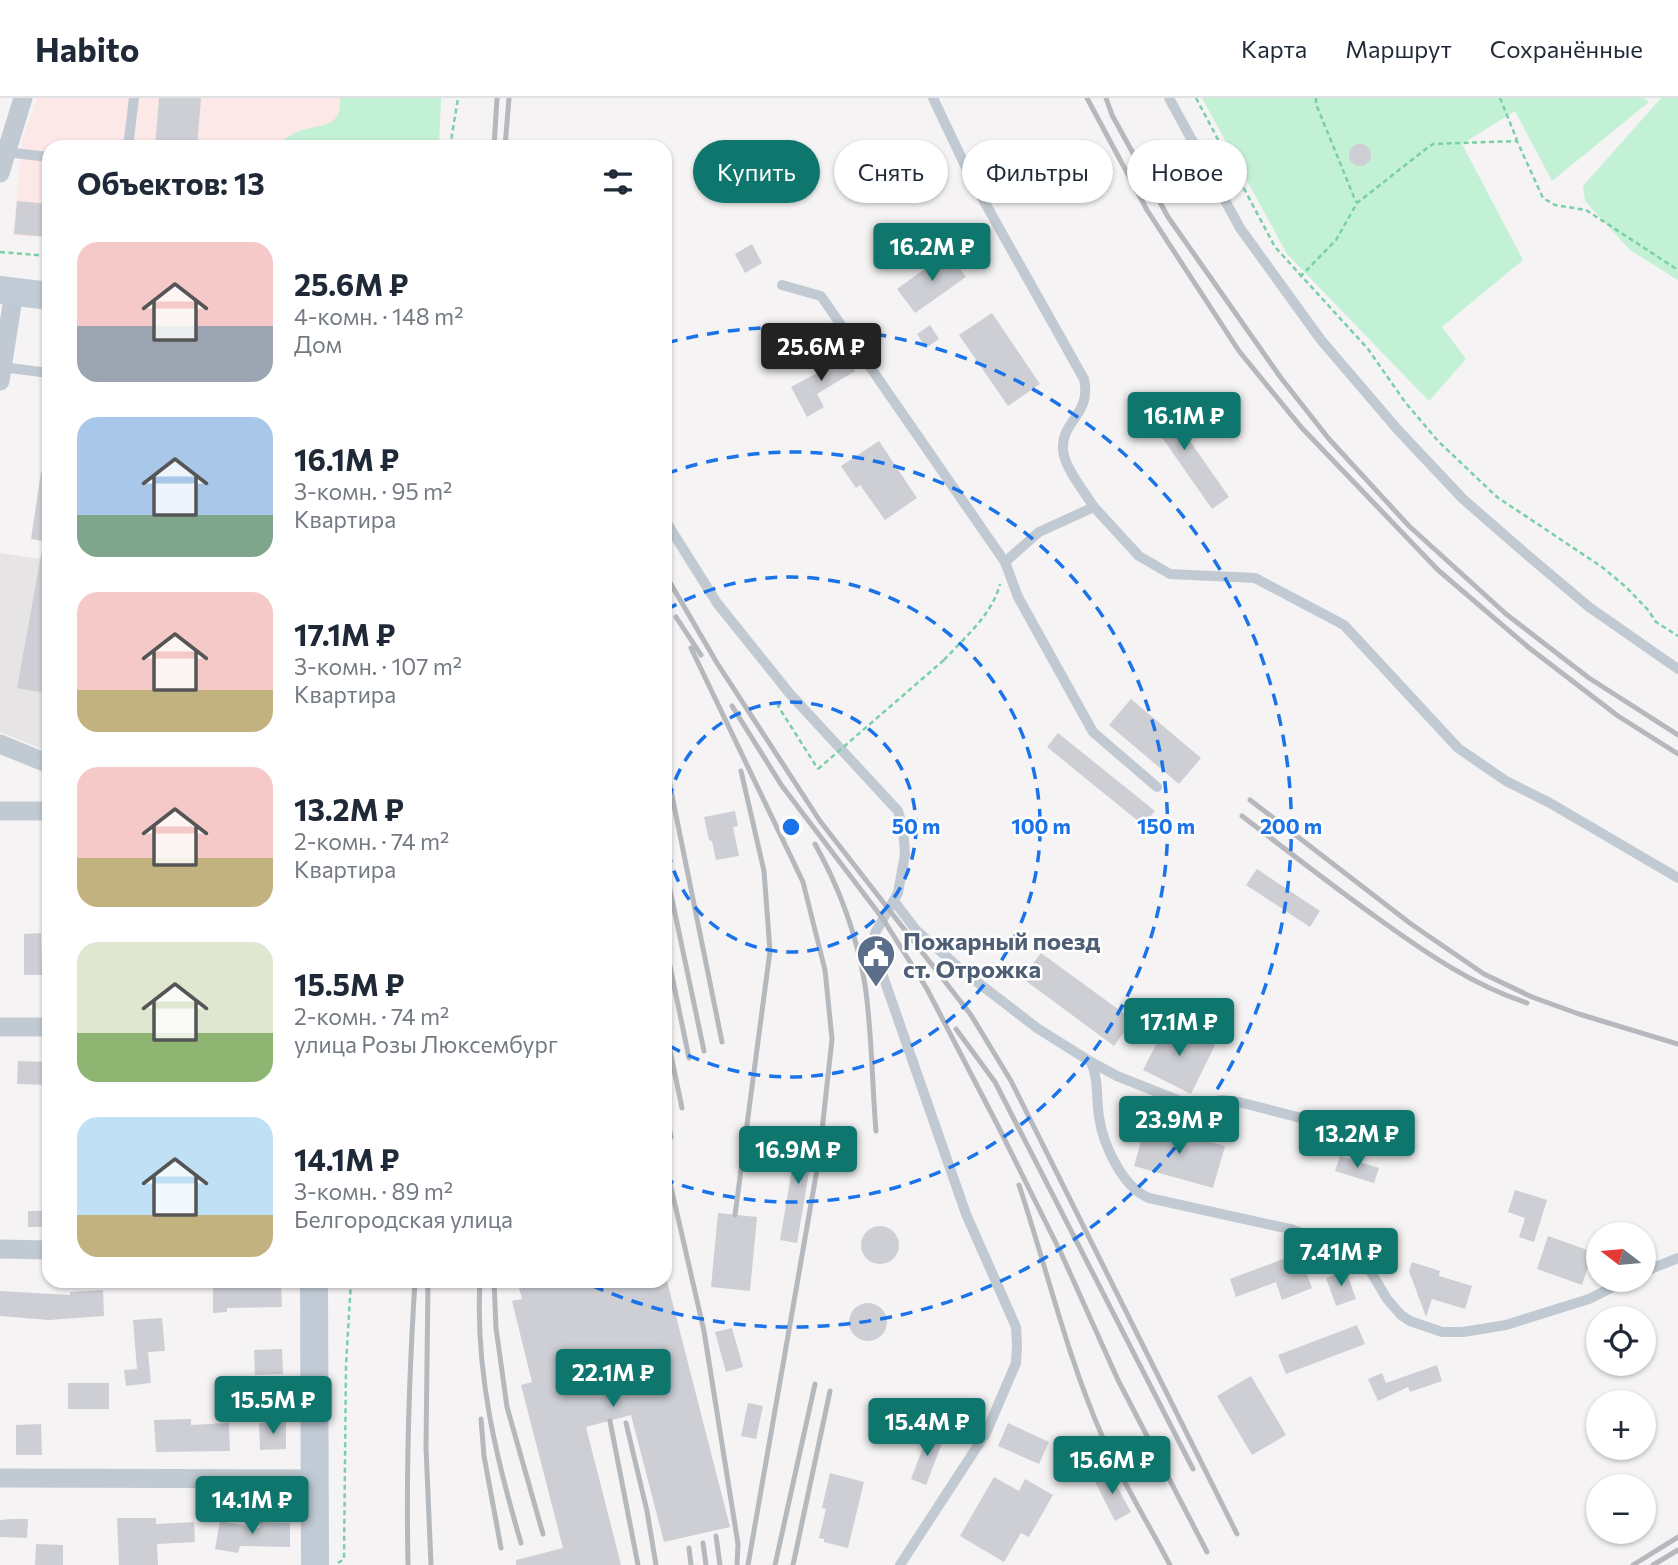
<!DOCTYPE html>
<html lang="ru">
<head>
<meta charset="utf-8">
<style>
	body { margin:0; font-family:Commissioner,sans-serif; background:#f2f2f3; color:#1f2937; height:100vh; display:flex; flex-direction:column; font-size:26px; white-space:nowrap }
	* { box-sizing:border-box; margin:0 }
	p { font-size:23px; color:#747a83 }
	.icon { flex:none; width:38px; height:38px; fill:none; stroke:currentColor; stroke-width:2; stroke-linecap:round; stroke-linejoin:round }
	.map { position:relative; flex:1; overflow:hidden }
	.panel { position:absolute; left:42px; top:42px; width:630px; height:1148px; display:flex; flex-direction:column; background:#fff; border-radius:21px; box-shadow:0 2px 5px #0004 }
	.panel>* { flex:none }
	.guide { position:absolute; left:693px; top:42px; width:665px; height:63px; display:flex; gap:14px }
	.needle { width:46px; rotate:286deg }
	.fabs { position:absolute; left:1586px; top:1124px; display:grid; gap:14px }
	.fabs a { display:grid; place-items:center; width:70px; height:70px; border-radius:50%; background:#fff; box-shadow:0 2px 5px #0004; font-size:35px }
	.price { position:absolute; translate:-50% -60px; padding:0 16px; border-radius:7px; background:#0f766e; color:#fff; font-size:23px; line-height:46px; filter:drop-shadow(0 2px 4px #0008) }
	.price::after { content:''; position:absolute; left:50%; top:42px; width:21px; height:16px; margin-left:-10px; background:inherit; clip-path:polygon(0 0,100% 0,50% 100%) }
	.price.active { background:#222; color:#fff }
	ul { padding:0; list-style:none }
	li { display:flex; align-items:center; gap:21px; height:175px; padding:0 35px }
	li span { display:grid; place-items:center; flex:none; width:196px; height:140px; border-radius:21px; color:#555 }
	li>.icon { margin-inline-start:auto }
	span .icon { width:84px; height:84px; fill:#fffc; stroke-width:1 }
	li b { font-size:30px }
	h2 { display:flex; justify-content:space-between; align-items:center; height:84px; padding:0 35px; font-size:30px }
	.chip { padding:0 24px; border-radius:32px; background:#fff; box-shadow:0 2px 5px #0004; font-size:24px; line-height:63px }
	.chip.active { background:#0f766e; color:#fff }
	header { display:flex; align-items:center; gap:42px; box-sizing:border-box; height:98px; padding:0 35px; background:#fff; border-bottom:2px solid #e0e1e3 }
	header strong { font-size:33px }
	nav { display:flex; gap:38px; margin-inline-start:auto; font-size:24px }
	.map>svg:first-child { display:block }
	.education { fill:#e6e4e5 }
	.medical { fill:#fce8e6 }
	.green { fill:#c3f1d5 }
	.building { fill:#cdcfd5 }
	.lines { fill:none; stroke-linecap:round; stroke-linejoin:round }
	.path { stroke:#7ad0a6; stroke-width:2.5; stroke-dasharray:5 3.5; stroke-linecap:butt }
	.lane { stroke:#c1cad2; stroke-width:10 }
	.street { stroke:#c1cad2; stroke-width:19 }
	.secondary { stroke:#c1cbd6; stroke-width:28 }
	.rail { stroke:#b5b8bd; stroke-width:5 }
	.path-bridge { stroke:#7ad0a6; stroke-width:2.5; stroke-dasharray:5 3.5; stroke-linecap:butt }
	.ring { fill:none; stroke:#1a73e8; stroke-width:3.5; stroke-dasharray:12 9 }
	.labels { text-anchor:middle; dominant-baseline:central; stroke-width:5; stroke-linejoin:round; paint-order:stroke }
	.service-label { font-size:24px; font-weight:bold; fill:#4e5e75; stroke:#fff; text-anchor:start }
	.centre { fill:#1a73e8; stroke:#fff; stroke-width:3.5 }
	.ring-label { font-size:21px; text-anchor:middle; font-weight:bold; fill:#1a73e8; stroke:#fff; stroke-width:5; stroke-linejoin:round; paint-order:stroke }
</style>
</head>
<body>
<header>
<strong>Habito</strong>
<nav><a>Карта</a><a>Маршрут</a><a>Сохранённые</a></nav>
</header>
<div class="map">
<svg width="1678" height="1467" viewBox="0 0 1678 1467">
	<rect width="100%" height="100%" fill="#f5f3f3"/>
	<!-- education -->
	<path class="education" d="M0 455 49 462V654L0 634Z"/>
	<!-- medical -->
	<path class="medical" d="M37 0H383L380 49H49V140L13 137 22 44Z"/>
	<!-- green -->
	<path class="green" d="M340 0H441L439 49H273C281 44 289 37 297 34 318 25 343 32 340 0Z
		M1202 0H1644L1649 4 1552 83 1515 13 1462 46 1523 162 1442 229 1466 261 1429 303 1287 156Z
		M1661 0H1678V182L1630 152 1585 103 1583 88Z"/>
	<!-- building -->
	<path class="building" d="M159 0H201L197 49H155Z
		M1349 57a11 11 0 1 1 22 0a11 11 0 1 1-22 0Z
		M17 103 49 106V139L14 136Z
		M752 146 762 165 745 175 735 156Z
		M948 154 966 179 915 215 897 191Z
		M992 215 1040 286 1008 308 959 237Z
		M930 227 939 241 926 250 917 236Z
		M843 254 855 273 817 296 824 309 807 319 791 289 819 274 817 269Z
		M1157 296 1229 399 1212 411 1140 308Z
		M879 343 917 400 885 422 860 387 856 390 841 368Z
		M41 374H49V444L31 441Z
		M42 452 49 453V596L17 590Z
		M1131 601 1201 660 1179 686 1109 627Z
		M1058 635 1155 713 1143 727 1047 649Z
		M735 713 738 728 733 729 739 758 716 762 712 743 709 742 704 719Z
		M1257 771 1320 813 1310 829 1246 787Z
		M41 835 42 877H24V836Z
		M1041 855 1133 922 1114 948 1022 880Z
		M1168 923 1215 947 1191 996 1143 972Z
		M18 963 49 964V987L17 986Z
		M1146 1026 1225 1048 1213 1090 1134 1068Z
		M799 1030 816 1033 797 1145 780 1142Z
		M1340 1058 1379 1070 1374 1085 1335 1073Z
		M1515 1092 1547 1102 1534 1144 1519 1139 1525 1120 1508 1114Z
		M28 1113H49V1129H28Z
		M718 1115 757 1119 750 1193 711 1189Z
		M861 1147a19 19 0 1 1 38 0a19 19 0 1 1-38 0Z
		M1548 1138 1593 1154 1582 1187 1537 1171Z
		M1299 1155 1312 1190 1282 1202 1276 1184 1236 1199 1230 1181Z
		M1412 1164 1440 1173 1439 1178 1472 1188 1465 1211 1432 1201 1426 1219 1409 1173Z
		M1346 1173 1356 1201 1336 1208 1326 1180Z
		M517 1183H667L730 1429 664 1444 631 1317 586 1329 621 1467H516V1462L563 1450 521 1287 532 1284 512 1203 522 1201Z
		M281 1186 282 1209 227 1210V1214L213 1215V1188Z
		M103 1192 104 1218 49 1222 0 1218V1193L70 1197V1194Z
		M849 1224a19 19 0 1 1 38 0a19 19 0 1 1-38 0Z
		M162 1220 165 1253 148 1254 151 1285 126 1288 124 1272 137 1271 133 1222Z
		M1357 1227 1365 1246 1286 1276 1278 1257Z
		M732 1230 743 1269 726 1274 715 1234Z
		M282 1251 283 1276 255 1277 254 1252Z
		M1437 1267 1442 1283 1410 1294 1408 1289 1378 1303 1368 1281 1382 1275 1386 1285Z
		M1251 1278 1286 1337 1252 1357 1217 1298Z
		M68 1285H109V1311H68Z
		M748 1305 763 1308 756 1341 741 1338Z
		M191 1321V1327L229 1325 230 1353 156 1354 154 1322Z
		M286 1324V1351L260 1352 259 1325Z
		M1008 1325 1049 1344 1039 1366 998 1348Z
		M41 1326 42 1357H16V1327Z
		M929 1334 944 1340 926 1387 911 1381Z
		M1108 1372 1131 1414 1115 1423 1093 1380Z
		M830 1375 864 1384 848 1450 824 1444V1441L819 1440 826 1411 822 1410Z
		M994 1379 1019 1393 1025 1381 1053 1397 1029 1439 1021 1435 1004 1464 960 1438Z
		M117 1420H156V1426L194 1424 195 1444 157 1446 158 1467H119Z
		M11 1421H28L27 1440 0 1439V1422Z
		M220 1423 259 1430 260 1424 290 1425V1449L240 1448 238 1455 215 1451Z
		M36 1446 63 1447V1467H35Z"/>
	<g class="lines">
		<!-- path -->
		<path class="path" d="M1196 0 1275 149 1368 251 1405 304 1438 343 1497 399 1602 469 1626 489 1648 512 1656 524 1678 538
			M1316 0V6L1356 104
			M1500 0 1517 42
			M450 49 458 0
			M0 154 49 158
			M1300 179 1336 142 1357 105 1427 50 1433 46 1517 43 1543 100 1555 107 1586 112 1678 172
			M944 562C965 539 992 517 1000 486
			M780 606 778 608 818 671
			M338 1465 344 1461 346 1267 351 1183"/>
		<!-- lane -->
		<path class="lane" d="M933 0 971 80 1084 281C1092 317 1061 322 1063 352 1064 369 1085 395 1094 409
			M1169 0 1240 130 1321 242 1398 332 1463 401 1525 455 1589 509 1678 571
			M128 49 134 0
			M6 54 49 59
			M782 187 821 198 1005 464
			M2 269 49 275
			M665 422 717 505 790 596 898 713 903 730 905 756 898 795 875 835 876 858 966 1116 1016 1229 1017 1247 1016 1265 986 1335 900 1467
			M1157 689 1093 634 1018 499 1005 464 1039 434 1094 409 1139 458 1170 476 1255 480 1344 527 1458 650 1506 683 1550 705 1678 780
			M894 803 916 832 963 873 1037 930 1091 964 1117 978 1185 1005 1198 1006 1222 1002 1239 1004 1359 1035
			M1091 964C1099 982 1096 1000 1099 1019 1103 1046 1122 1089 1149 1100L1290 1131 1330 1144 1355 1157 1368 1169 1387 1201 1401 1217 1410 1223 1442 1234H1463L1506 1227 1589 1201 1629 1181
			M1643 1174 1678 1160"/>
		<!-- street -->
		<path class="street" d="M0 75 23 0
			M0 283 14 194
			M0 646 49 666
			M0 713H49
			M0 929H49
			M0 1151 49 1152
			M0 1380 314 1381"/>
		<!-- secondary -->
		<path class="secondary" d="M0 192 49 198
			M314 1183 315 1467"/>
		<!-- rail -->
		<path class="rail" d="M1087 0 1147 112 1239 253 1301 329 1438 472 1528 549 1618 618 1678 656
			M1106 0 1112 17 1168 119 1281 280 1329 341 1409 428 1506 516 1589 580 1678 637
			M494 49 497 0
			M505 49 509 0
			M665 476 717 565 820 723 971 917 1011 983 1237 1436
			M676 519 701 557
			M691 550 803 784 825 872 832 941 819 1060 748 1467
			M732 608 782 688 883 821 927 891 998 1028 1061 1155 1118 1282 1207 1454
			M665 663 722 944
			M1250 702 1411 826 1484 876 1532 899 1579 916 1678 946
			M1242 718C1289 754 1335 790 1383 824 1429 857 1473 887 1527 905
			M815 746C839 789 857 838 865 887 872 933 872 986 876 1033
			M665 768 704 953
			M665 844 689 960
			M665 928 682 1010
			M956 931 995 984 1193 1371
			M665 1009 671 1039
			M665 1063 704 1233 738 1446 737 1467
			M1019 1087C1047 1171 1067 1259 1103 1340 1122 1383 1148 1425 1170 1467
			M735 1117 770 853 764 773 741 673
			M428 1183 426 1349 431 1467
			M480 1183C475 1273 496 1360 521 1445
			M494 1183 496 1230 507 1309 543 1436
			M481 1321 484 1358 501 1450
			M610 1323 638 1467
			M626 1325 647 1413 656 1467
			M716 1438 720 1467
			M703 1445 706 1467
			M689 1450 691 1467
			M408 1467C406 1372 409 1278 415 1183
			M775 1467 815 1286
			M793 1467 830 1293
			M1633 1467 1678 1439
			M1653 1467 1678 1452"/>
		<!-- path-bridge -->
		<path class="path-bridge" d="M818 671 944 562"/>
	</g>
	<!-- distance rings -->
	<g class="ring">
		<circle cx="791" cy="729" r="125"/>
		<path d="M666 512A250 250 0 1 1 666 946"/>
		<path d="M666 376A375 375 0 1 1 666 1082"/>
		<path d="M666 245A500 500 0 1 1 584 1184"/>
	</g>
	<!-- icons -->
	<defs>
		<g id="civic-pin" transform="scale(2.0125)"><path d="M0 17L-7.5 6A9.5 9.5 0 1 1 7.5 6Z" fill="#5c6f8a" stroke="#fff"/><path d="M-.6-6.5H3V-4.5H.6V-3L4-1V1h2V6H-6V1h2V-1L-.6-3ZM-1.2 2.5V6h2.4V2.5Z" fill="#fff"/></g>
	</defs>
	<g fill-rule="evenodd">
		<use href="#civic-pin" x="876" y="856"/>
	</g>
	<g class="labels">
		<!-- service labels -->
		<g class="service-label">
			<text x="903" y="842">Пожарный поезд<tspan x="903" dy="28">ст. Отрожка</tspan></text>
		</g>
	</g>
	<circle cx="791" cy="729" r="10" class="centre"/>
	<g class="ring-label">
		<text x="916" y="736">50 m</text>
		<text x="1041" y="736">100 m</text>
		<text x="1166" y="736">150 m</text>
		<text x="1291" y="736">200 m</text>
	</g>
</svg>
<div class="fabs">
<a><svg class="needle" viewBox="-14 -14 28 28"><path d="M0-13l5 13h-10z" fill="#e53935"/><path d="M0 13l5-13h-10z" fill="#747a83"/></svg></a>
<a><svg class="icon" aria-label="locate" viewBox="0 0 24 24"><circle cx="12" cy="12" r="6"/><path d="M12 2v4M12 18v4M2 12h4M18 12h4"/></svg></a>
<a>+</a>
<a>−</a>
</div>
<b class="price" style="left:932px;top:185px">16.2M ₽</b>
<b class="price active" style="left:821px;top:285px">25.6M ₽</b>
<b class="price" style="left:1184px;top:354px">16.1M ₽</b>
<b class="price" style="left:1179px;top:960px">17.1M ₽</b>
<b class="price" style="left:1179px;top:1058px">23.9M ₽</b>
<b class="price" style="left:1357px;top:1072px">13.2M ₽</b>
<b class="price" style="left:798px;top:1088px">16.9M ₽</b>
<b class="price" style="left:1341px;top:1190px">7.41M ₽</b>
<b class="price" style="left:613px;top:1311px">22.1M ₽</b>
<b class="price" style="left:273px;top:1338px">15.5M ₽</b>
<b class="price" style="left:927px;top:1360px">15.4M ₽</b>
<b class="price" style="left:1112px;top:1398px">15.6M ₽</b>
<b class="price" style="left:252px;top:1438px">14.1M ₽</b>
<div class="guide">
<a class="chip active">Купить</a>
<a class="chip">Снять</a>
<a class="chip">Фильтры</a>
<a class="chip">Новое</a>
</div>
<section class="panel">
<h2>Объектов: 13<svg class="icon" aria-label="filters" viewBox="0 0 24 24"><path d="M4 7h16M4 17h16"/><circle cx="9" cy="7" r="2"/><circle cx="15" cy="17" r="2"/></svg></h2>
<ul>
<li><span style="background:linear-gradient(#f6c9c9 60%,#9aa5b1 0)"><svg class="icon" aria-label="home" viewBox="0 0 24 24"><path d="M3 11l9-7 9 7M6 9v11h12V9"/></svg></span><div><b>25.6M ₽</b><p>4-комн. · 148 m²</p><p>Дом</p></div></li>
<li><span style="background:linear-gradient(#a9c7e8 70%,#7fa58c 0)"><svg class="icon" aria-label="home" viewBox="0 0 24 24"><path d="M3 11l9-7 9 7M6 9v11h12V9"/></svg></span><div><b>16.1M ₽</b><p>3-комн. · 95 m²</p><p>Квартира</p></div></li>
<li><span style="background:linear-gradient(#f6c9c9 70%,#c2b280 0)"><svg class="icon" aria-label="home" viewBox="0 0 24 24"><path d="M3 11l9-7 9 7M6 9v11h12V9"/></svg></span><div><b>17.1M ₽</b><p>3-комн. · 107 m²</p><p>Квартира</p></div></li>
<li><span style="background:linear-gradient(#f6c9c9 65%,#c2b280 0)"><svg class="icon" aria-label="home" viewBox="0 0 24 24"><path d="M3 11l9-7 9 7M6 9v11h12V9"/></svg></span><div><b>13.2M ₽</b><p>2-комн. · 74 m²</p><p>Квартира</p></div></li>
<li><span style="background:linear-gradient(#dfe7d0 65%,#8fb573 0)"><svg class="icon" aria-label="home" viewBox="0 0 24 24"><path d="M3 11l9-7 9 7M6 9v11h12V9"/></svg></span><div><b>15.5M ₽</b><p>2-комн. · 74 m²</p><p>улица Розы Люксембург</p></div></li>
<li><span style="background:linear-gradient(#bfe0f5 70%,#c2b280 0)"><svg class="icon" aria-label="home" viewBox="0 0 24 24"><path d="M3 11l9-7 9 7M6 9v11h12V9"/></svg></span><div><b>14.1M ₽</b><p>3-комн. · 89 m²</p><p>Белгородская улица</p></div></li>
</ul>
</section>
</div>
</body>
</html>
